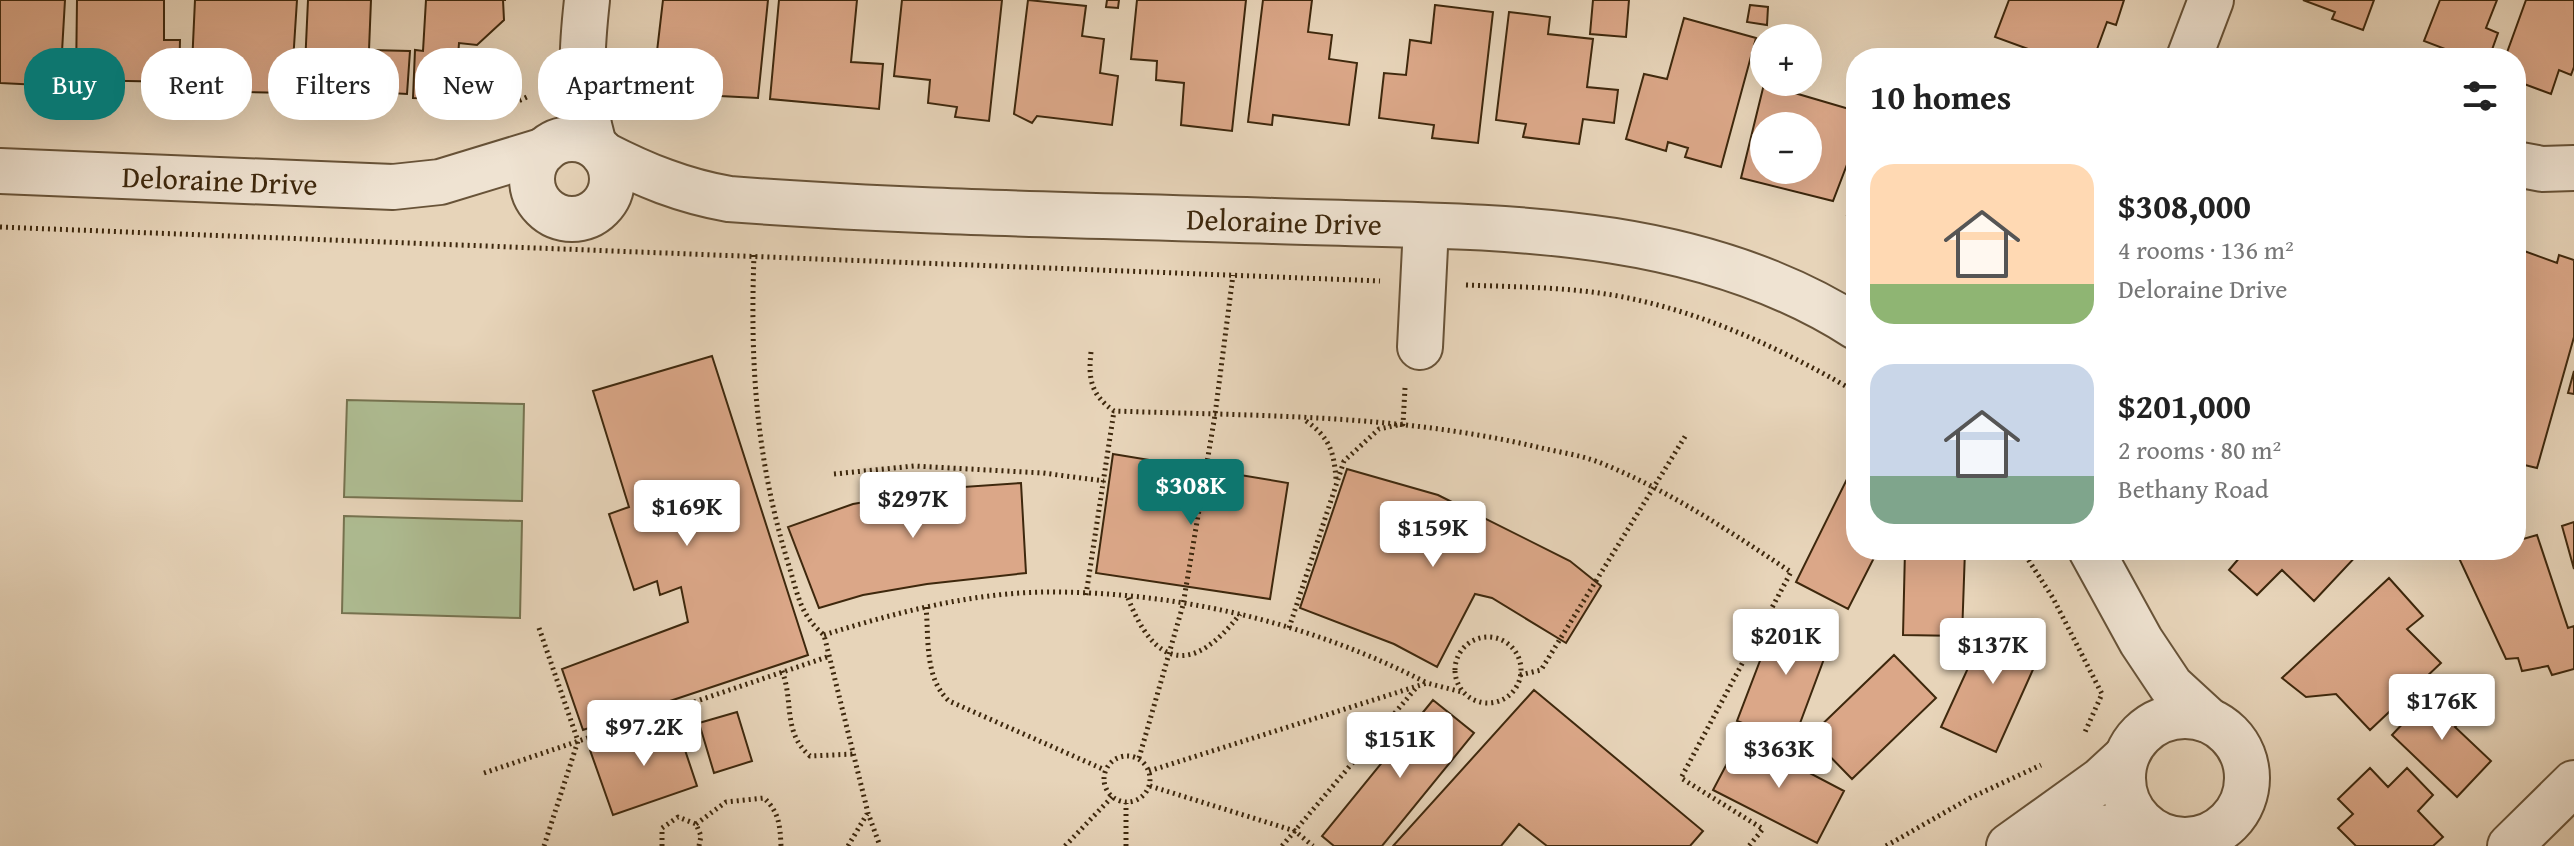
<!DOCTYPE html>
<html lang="en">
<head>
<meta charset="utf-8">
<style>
	body { margin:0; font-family:"Gentium Book Plus",serif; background:#f2f2f2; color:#222; height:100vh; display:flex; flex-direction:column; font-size:30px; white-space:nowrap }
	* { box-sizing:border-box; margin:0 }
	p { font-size:26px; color:#767676 }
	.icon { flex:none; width:44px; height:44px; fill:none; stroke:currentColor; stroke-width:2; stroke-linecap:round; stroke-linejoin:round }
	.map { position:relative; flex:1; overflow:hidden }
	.drawer { position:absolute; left:1846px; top:48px; width:680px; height:512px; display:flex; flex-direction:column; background:#fff; border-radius:32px; box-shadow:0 8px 32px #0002 }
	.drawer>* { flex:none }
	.banner { position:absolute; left:24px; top:48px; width:760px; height:72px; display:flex; gap:16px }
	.buttons { position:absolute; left:1750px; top:24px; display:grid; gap:16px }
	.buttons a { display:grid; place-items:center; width:72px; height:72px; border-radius:50%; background:#fff; box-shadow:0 8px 32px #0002; font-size:40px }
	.price { position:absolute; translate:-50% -68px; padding:0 18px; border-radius:8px; background:#fff; color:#222; font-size:26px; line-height:52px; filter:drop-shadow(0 2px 4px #0008) }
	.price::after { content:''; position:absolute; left:50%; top:48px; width:24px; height:18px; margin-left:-12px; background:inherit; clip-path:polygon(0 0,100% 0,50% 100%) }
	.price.selected { background:#0f766e; color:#fff }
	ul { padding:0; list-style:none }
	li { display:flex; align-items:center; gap:24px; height:200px; padding:0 24px }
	li span { display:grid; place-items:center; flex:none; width:224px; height:160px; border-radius:24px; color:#555 }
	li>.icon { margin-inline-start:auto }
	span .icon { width:96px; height:96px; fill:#fffc; stroke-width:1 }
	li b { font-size:34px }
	h2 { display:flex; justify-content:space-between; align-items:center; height:96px; padding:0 24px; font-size:34px }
	.chip { padding:0 28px; border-radius:32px; background:#fff; box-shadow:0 8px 32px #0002; font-size:28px; line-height:72px }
	.chip.selected { background:#0f766e; color:#fff }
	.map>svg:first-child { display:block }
	.green { fill:#afbe94; stroke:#767350; stroke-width:2 }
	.building { fill:#dba788; stroke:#3e280d; stroke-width:2; fill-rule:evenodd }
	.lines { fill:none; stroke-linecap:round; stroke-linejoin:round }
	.minor-casing { stroke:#685338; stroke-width:48 }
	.path { stroke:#3e280d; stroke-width:5; stroke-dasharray:2 4; stroke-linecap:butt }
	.minor { stroke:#efe3d2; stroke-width:44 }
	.labels { text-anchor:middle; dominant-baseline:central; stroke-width:8; stroke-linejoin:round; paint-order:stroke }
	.street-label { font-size:30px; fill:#3e280d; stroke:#efe3d2 }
</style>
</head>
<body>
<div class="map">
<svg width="2574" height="846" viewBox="0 0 2574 846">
	<rect width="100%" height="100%" fill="#e7d4b9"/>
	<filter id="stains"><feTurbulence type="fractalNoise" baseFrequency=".0025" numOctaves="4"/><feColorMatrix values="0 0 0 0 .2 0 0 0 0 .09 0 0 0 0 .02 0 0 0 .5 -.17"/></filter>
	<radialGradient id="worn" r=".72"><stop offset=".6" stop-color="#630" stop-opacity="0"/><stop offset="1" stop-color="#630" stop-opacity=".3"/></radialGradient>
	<!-- green -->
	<path class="green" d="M347 400 524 404 522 501 344 497Z
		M344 516 522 521 520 618 342 613Z"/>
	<!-- building -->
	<path class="building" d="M0 0H65L60 86 0 83Z
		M77 0H164V40H180L179 82 76 80Z
		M195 0H297L291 93 245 92 247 66 192 65Z
		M308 0H371L369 50 410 51 407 94 304 88Z
		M426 0H506H503L504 20 477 45 459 43 455 99 413 98 415 50 423 51Z
		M663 0H768L758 98 720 96 721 81 710 67 656 60Z
		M779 0H857L851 62 883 64 879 109 770 99Z
		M902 0H1002L989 121 955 117 957 107 928 103 930 80 894 76Z
		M1028 0 1086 6 1082 36 1104 39 1100 73 1118 76 1112 125 1037 116 1032 123 1014 114Z
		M1107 0H1119L1118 8 1106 7Z
		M1137 0H1246L1232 131 1181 125 1184 83 1156 80 1157 61 1131 59Z
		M1263 0H1312L1308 32 1332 35 1329 59 1357 63 1349 125 1273 115 1272 125 1248 122Z
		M1593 0H1629L1626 37 1590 34Z
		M2009 0H2124L2116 25 2107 22 2096 52 2103 54 2102 58H2053L1995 37Z
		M2303 0H2374L2363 30 2332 19 2335 12Z
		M2440 0H2497L2486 28 2498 33 2489 58H2446L2448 50 2424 41Z
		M2526 0H2574V67L2571 75 2559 70 2551 94 2516 81V58H2505Z
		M1435 5 1493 12 1478 143 1432 138 1434 125 1379 118 1384 73 1406 75 1410 40 1431 43Z
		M1750 5 1768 7 1767 25 1747 22Z
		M1509 12 1550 17 1548 34 1593 39 1587 87 1618 90 1614 123 1583 119 1579 144 1523 137 1526 124 1496 120Z
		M1684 18 1756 38 1721 167 1685 157 1688 148 1668 142 1666 151 1626 139 1644 74 1667 79Z
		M1786 29 1795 35 1793 38H1779Z
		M1764 84 1856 111V141L1833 201 1741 178ZM1764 126H1808V170H1764Z
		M1856 192V219L1847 215Z
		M2516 248 2557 263 2559 255 2574 260V337L2537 468 2516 463V407L2521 390 2516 388Z
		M712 356 808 655 583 730 562 669 688 622 681 587 660 595 657 581 634 590 609 514 629 507 593 391Z
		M2574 371V394L2568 393Z
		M1113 454 1288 483 1270 599 1096 573Z
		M1347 469 1438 495 1570 561 1601 586 1566 643 1492 598 1475 594 1437 667 1394 644 1300 608Z
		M944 476 949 488 1021 483 1026 573 927 584 863 595 819 608 788 527 853 504 906 495 904 482Z
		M1848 477 1856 481V550H1878L1848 609 1796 582Z
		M2574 522V569L2562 526Z
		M2537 535 2568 628 2574 626V669L2552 675 2548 666 2522 671 2518 658 2506 659 2458 556 2482 550H2516V541Z
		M1905 550H1965L1962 636 1903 635Z
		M2246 550H2373L2364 559 2358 554 2314 601 2282 570 2257 595 2229 570Z
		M2389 578 2423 616 2407 629 2441 663 2370 730 2336 694 2306 697 2282 678Z
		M1779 611 1834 632 1793 742 1737 721Z
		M1990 620 2044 645 1996 752 1941 727Z
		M1894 655 1936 698 1852 779 1810 736Z
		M2438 686 2468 714 2455 727 2491 761 2457 797 2392 735Z
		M1534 690 1703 831 1690 846H1547L1519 824 1501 846H1393Z
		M1433 700 1474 733 1382 846H1334L1322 836Z
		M737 712 752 761 714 773 699 723Z
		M675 720 697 786 613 815 590 750Z
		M1741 737 1844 791 1817 843 1713 790Z
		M2370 768 2388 787 2407 768 2433 795 2418 811 2443 837 2433 846H2356L2338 828 2353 814 2338 799Z"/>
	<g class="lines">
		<!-- minor casing -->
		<g class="minor-casing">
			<g id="minor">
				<path d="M587 0C581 54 579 92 594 145"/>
				<path d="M2189 58 2211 0"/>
				<circle cx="572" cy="179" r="40"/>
				<path id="s1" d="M603 154C644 175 683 191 729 199 910 213 1092 215 1274 221 1469 228 1685 217 1856 327"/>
				<path d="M2516 164 2542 169 2574 168"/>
				<path id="s2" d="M0 171 393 187 440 182 545 150"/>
				<path d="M1420 347 1426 227"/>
				<path d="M2091 550 2141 641 2171 686 2208 720"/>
				<circle cx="2185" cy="778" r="62"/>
				<path d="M2032 839 2076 828 2145 827"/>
				<path d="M2009 846 2101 780 2126 757"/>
				<path d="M2510 846 2574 783"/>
			</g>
		</g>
		<!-- path -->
		<path class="path" d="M514 103 529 96
			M0 227 1380 281
			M754 255C750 366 756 459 789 566 798 595 800 615 824 635L868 813 880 846
			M1466 285C1517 287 1568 287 1618 296 1704 312 1782 349 1856 392
			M1091 352C1088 379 1091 395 1114 411 1255 416 1399 414 1537 447 1558 452 1581 455 1601 463 1670 491 1729 531 1791 572L1681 778 1763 829 1749 846
			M1306 421C1329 437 1334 451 1336 479
			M834 474 914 466 1043 473 1104 481
			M2022 550 2053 598 2102 694 2085 732
			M1086 595 1114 411
			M1128 598C1155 668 1193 675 1240 614
			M926 607C929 638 924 678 949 701L1105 770
			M539 628 578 741 544 846
			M1289 628 1344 461 1379 429 1403 424 1405 388
			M824 635C894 613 970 593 1045 592 1176 591 1311 623 1427 683
			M1455 670a33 33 0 1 1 66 0a33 33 0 1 1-66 0Z
			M782 671C794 701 782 732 810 756L854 754
			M1520 675 1541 670 1686 435
			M1104 779a23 23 0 1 1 46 0a23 23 0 1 1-46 0Z
			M1139 758 1183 605 1215 415 1233 275
			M1149 771 1427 683 1462 692
			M484 773 830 656
			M1150 786 1295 831 1313 846
			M696 824 726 802 764 798C779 812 780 825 781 846
			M662 846V828L678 817 696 824 701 836 699 846
			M848 846 867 814
			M1065 846 1112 797
			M1126 846V803
			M1282 846 1416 688
			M1886 846 1970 798 2041 765"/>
		<!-- minor -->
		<use href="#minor" class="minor"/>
	</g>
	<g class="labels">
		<!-- street labels -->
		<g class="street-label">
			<text stroke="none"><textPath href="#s2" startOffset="220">Deloraine Drive</textPath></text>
			<text stroke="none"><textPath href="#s1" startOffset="690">Deloraine Drive</textPath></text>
		</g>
	</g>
	<rect width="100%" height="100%" filter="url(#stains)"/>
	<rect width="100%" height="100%" fill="url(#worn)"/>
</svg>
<div class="buttons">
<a>+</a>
<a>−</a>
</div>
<b class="price selected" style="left:1191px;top:527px">$308K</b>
<b class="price" style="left:913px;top:540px">$297K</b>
<b class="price" style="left:687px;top:548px">$169K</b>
<b class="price" style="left:1433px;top:569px">$159K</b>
<b class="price" style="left:1786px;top:677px">$201K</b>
<b class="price" style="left:1993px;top:686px">$137K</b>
<b class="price" style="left:2442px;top:742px">$176K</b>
<b class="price" style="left:644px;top:768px">$97.2K</b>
<b class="price" style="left:1400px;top:780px">$151K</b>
<b class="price" style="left:1779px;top:790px">$363K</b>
<div class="banner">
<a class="chip selected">Buy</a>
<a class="chip">Rent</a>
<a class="chip">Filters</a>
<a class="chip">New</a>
<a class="chip">Apartment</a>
</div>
<section class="drawer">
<h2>10 homes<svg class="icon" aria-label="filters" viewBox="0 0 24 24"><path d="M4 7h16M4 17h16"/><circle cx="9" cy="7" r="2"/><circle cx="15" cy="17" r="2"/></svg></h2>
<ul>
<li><span style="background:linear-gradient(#ffd9b3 75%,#8fb573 0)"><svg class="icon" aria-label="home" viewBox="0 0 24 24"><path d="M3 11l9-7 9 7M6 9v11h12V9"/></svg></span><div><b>$308,000</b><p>4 rooms · 136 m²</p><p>Deloraine Drive</p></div></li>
<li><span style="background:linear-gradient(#c9d6e8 70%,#7fa58c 0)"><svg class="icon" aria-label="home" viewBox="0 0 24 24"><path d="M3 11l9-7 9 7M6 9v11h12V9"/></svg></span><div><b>$201,000</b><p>2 rooms · 80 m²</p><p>Bethany Road</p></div></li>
</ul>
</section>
</div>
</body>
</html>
